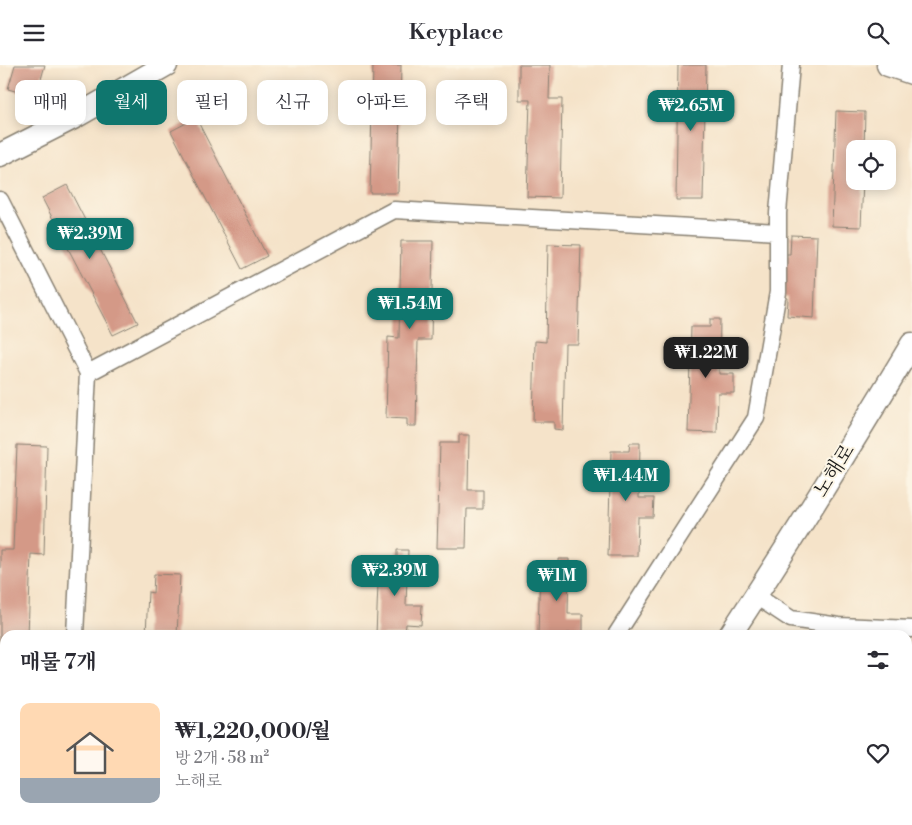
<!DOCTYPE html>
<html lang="ko">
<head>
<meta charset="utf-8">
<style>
	body { margin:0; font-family:"Libre Bodoni","Noto Serif KR",serif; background:#f2f2f3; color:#2b2b33; height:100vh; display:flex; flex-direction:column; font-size:19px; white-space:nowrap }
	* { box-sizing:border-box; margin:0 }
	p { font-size:16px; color:#7c7c81 }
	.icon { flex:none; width:28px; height:28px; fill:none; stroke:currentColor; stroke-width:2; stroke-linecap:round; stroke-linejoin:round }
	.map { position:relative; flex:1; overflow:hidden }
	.details { position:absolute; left:0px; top:565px; width:912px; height:195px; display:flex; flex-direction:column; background:#fff; border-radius:15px 15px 0 0; box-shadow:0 2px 12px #0003 }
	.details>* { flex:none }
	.top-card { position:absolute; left:15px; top:15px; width:500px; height:45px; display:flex; gap:10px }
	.tools { position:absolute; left:846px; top:75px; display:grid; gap:10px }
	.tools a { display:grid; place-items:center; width:50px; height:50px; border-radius:10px; background:#fff; box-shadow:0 2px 12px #0003; font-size:25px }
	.price { position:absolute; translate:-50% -42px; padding:0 11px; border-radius:10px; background:#0f766e; color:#fff; font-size:16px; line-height:32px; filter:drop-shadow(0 1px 2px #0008) }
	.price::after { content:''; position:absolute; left:50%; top:30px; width:15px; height:11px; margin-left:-8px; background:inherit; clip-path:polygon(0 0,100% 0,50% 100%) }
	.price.active { background:#222; color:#fff }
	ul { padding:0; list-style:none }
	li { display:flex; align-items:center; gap:15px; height:125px; padding:0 20px }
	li+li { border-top:1px solid #e1e1e2 }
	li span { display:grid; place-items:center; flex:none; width:140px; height:100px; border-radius:10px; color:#555 }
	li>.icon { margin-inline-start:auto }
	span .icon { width:60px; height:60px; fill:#fffc; stroke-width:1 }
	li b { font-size:21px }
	h2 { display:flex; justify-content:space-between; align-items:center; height:60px; padding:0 20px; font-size:21px }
	.tag { padding:0 18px; border-radius:10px; background:#fff; box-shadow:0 2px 12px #0003; font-size:18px; line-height:45px }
	.tag.active { background:#0f766e; color:#fff }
	header { display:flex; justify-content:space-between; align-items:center; height:65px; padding:0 20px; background:#fff; font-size:22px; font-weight:600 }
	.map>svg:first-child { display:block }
	.industrial { fill:#cfc0ba }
	.building { fill:#d49987 }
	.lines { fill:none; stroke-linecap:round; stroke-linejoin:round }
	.street-casing { stroke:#888072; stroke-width:19 }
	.secondary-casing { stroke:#888072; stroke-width:25 }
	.street { stroke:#fff; stroke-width:16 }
	.secondary { stroke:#fff; stroke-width:22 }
	.labels { text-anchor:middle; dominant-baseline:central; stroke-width:4; stroke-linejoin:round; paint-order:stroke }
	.street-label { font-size:20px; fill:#1c1c1c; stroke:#fcf5e5 }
</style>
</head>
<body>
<header><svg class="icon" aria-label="menu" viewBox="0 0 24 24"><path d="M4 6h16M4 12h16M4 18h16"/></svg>Keyplace<svg class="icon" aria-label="search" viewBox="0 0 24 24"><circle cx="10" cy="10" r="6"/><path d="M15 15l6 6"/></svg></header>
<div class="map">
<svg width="912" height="760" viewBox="0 0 912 760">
	<rect width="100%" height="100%" fill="#fcf5e5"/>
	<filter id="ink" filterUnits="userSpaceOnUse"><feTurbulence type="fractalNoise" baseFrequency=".02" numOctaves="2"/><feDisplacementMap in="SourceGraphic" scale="10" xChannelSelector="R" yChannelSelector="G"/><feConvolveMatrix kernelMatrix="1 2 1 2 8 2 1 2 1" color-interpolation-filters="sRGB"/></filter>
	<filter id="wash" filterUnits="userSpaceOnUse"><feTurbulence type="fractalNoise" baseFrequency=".0096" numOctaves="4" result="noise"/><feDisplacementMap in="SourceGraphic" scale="20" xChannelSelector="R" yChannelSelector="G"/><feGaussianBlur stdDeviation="1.12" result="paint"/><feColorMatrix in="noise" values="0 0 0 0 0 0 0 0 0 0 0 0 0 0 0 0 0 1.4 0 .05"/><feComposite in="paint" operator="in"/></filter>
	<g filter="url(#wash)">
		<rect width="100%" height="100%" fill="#f5e3c9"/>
		<!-- industrial -->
		<path class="industrial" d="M908 577H912V750L908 749Z"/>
		<g id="blocks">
			<!-- building -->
			<path class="building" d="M15 0H45L36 32 8 24Z
				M373 0H401L398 128H370Z
				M519 0H550L549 34H562L560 133 527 132 530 35H519Z
				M678 0H706L703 135H676Z
				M836 46 865 47 864 84H855V116H863L861 162 832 161Z
				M196 53 267 191 242 204 171 66Z
				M67 120 138 258 113 270 42 133Z
				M791 170 817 171 814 253 787 251 788 233 784 232 785 189H790Z
				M401 176H433L431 275H418L416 361H407V354L386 353 388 272 399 273Z
				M548 179 581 180 578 279H565L563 365 554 364V357H533L535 276 546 277Z
				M710 254H720L719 309H734V328H718L717 368 688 367 691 262H710Z
				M459 370H469L468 425H483V444H467L466 483H437L440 378H459Z
				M630 378H640L639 433H654L653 452H638L637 491H608L611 386H629Z
				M17 380 47 381 44 490 31 489 28 570H5V577H0V485H13Z
				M397 485H408L406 540H422L421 560 406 559 405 570H376L379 493 397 494Z
				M559 494H569L568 549H583V568H567V570H538L540 501 559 502Z
				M154 509 180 510 177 570H146L148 527 153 528Z
				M0 605H5V696H0Z
				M3 716H5V755H34L33 760H1Z
				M151 755H184L183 760H151Z
				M301 755H333V760H300Z
				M675 755H739L736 760H672Z"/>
		</g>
	</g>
	<g filter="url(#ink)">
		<use href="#blocks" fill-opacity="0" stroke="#888072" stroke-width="1"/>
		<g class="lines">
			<!-- street casing -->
			<g class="street-casing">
				<path id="street" d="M0 135 88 308 75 570
					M88 308 394 145 778 167
					M756 531 791 554 839 561 912 564
					M616 570 756 353 778 227V148L791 0
					M794 755 827 757
					M66 760V755
					M492 760 496 755
					M766 760 769 755"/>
			</g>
			<!-- secondary casing -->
			<g class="secondary-casing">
				<path id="secondary" d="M888 0 912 8
					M0 90 75 52 166 0
					M730 570C793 474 853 377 912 279
					M608 760 612 755"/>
			</g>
			<!-- street -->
			<use href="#street" class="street"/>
			<!-- secondary -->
			<use href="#secondary" class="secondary"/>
		</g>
	</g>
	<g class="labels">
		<!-- street labels -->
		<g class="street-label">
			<text transform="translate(835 406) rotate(-58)">노해로</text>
		</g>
	</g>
</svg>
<div class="tools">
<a><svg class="icon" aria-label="locate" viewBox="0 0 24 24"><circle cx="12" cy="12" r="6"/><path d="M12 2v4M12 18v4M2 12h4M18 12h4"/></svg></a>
</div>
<b class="price" style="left:691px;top:67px">₩2.65M</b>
<b class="price" style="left:90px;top:195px">₩2.39M</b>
<b class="price" style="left:410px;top:265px">₩1.54M</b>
<b class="price active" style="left:706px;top:314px">₩1.22M</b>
<b class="price" style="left:626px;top:437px">₩1.44M</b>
<b class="price" style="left:395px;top:532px">₩2.39M</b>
<b class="price" style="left:557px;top:537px">₩1M</b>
<div class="top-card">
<a class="tag">매매</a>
<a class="tag active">월세</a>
<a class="tag">필터</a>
<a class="tag">신규</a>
<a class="tag">아파트</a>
<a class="tag">주택</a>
</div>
<section class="details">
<h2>매물 7개<svg class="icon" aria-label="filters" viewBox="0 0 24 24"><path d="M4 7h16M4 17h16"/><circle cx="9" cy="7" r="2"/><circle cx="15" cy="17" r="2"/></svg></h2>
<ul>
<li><span style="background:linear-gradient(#ffd9b3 75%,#9aa5b1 0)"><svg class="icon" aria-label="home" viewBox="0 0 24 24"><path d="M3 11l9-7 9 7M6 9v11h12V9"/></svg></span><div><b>₩1,220,000/월</b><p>방 2개 · 58 m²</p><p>노해로</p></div><svg class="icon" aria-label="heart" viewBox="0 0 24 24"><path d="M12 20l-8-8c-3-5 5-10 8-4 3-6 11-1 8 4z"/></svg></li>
</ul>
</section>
</div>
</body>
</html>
